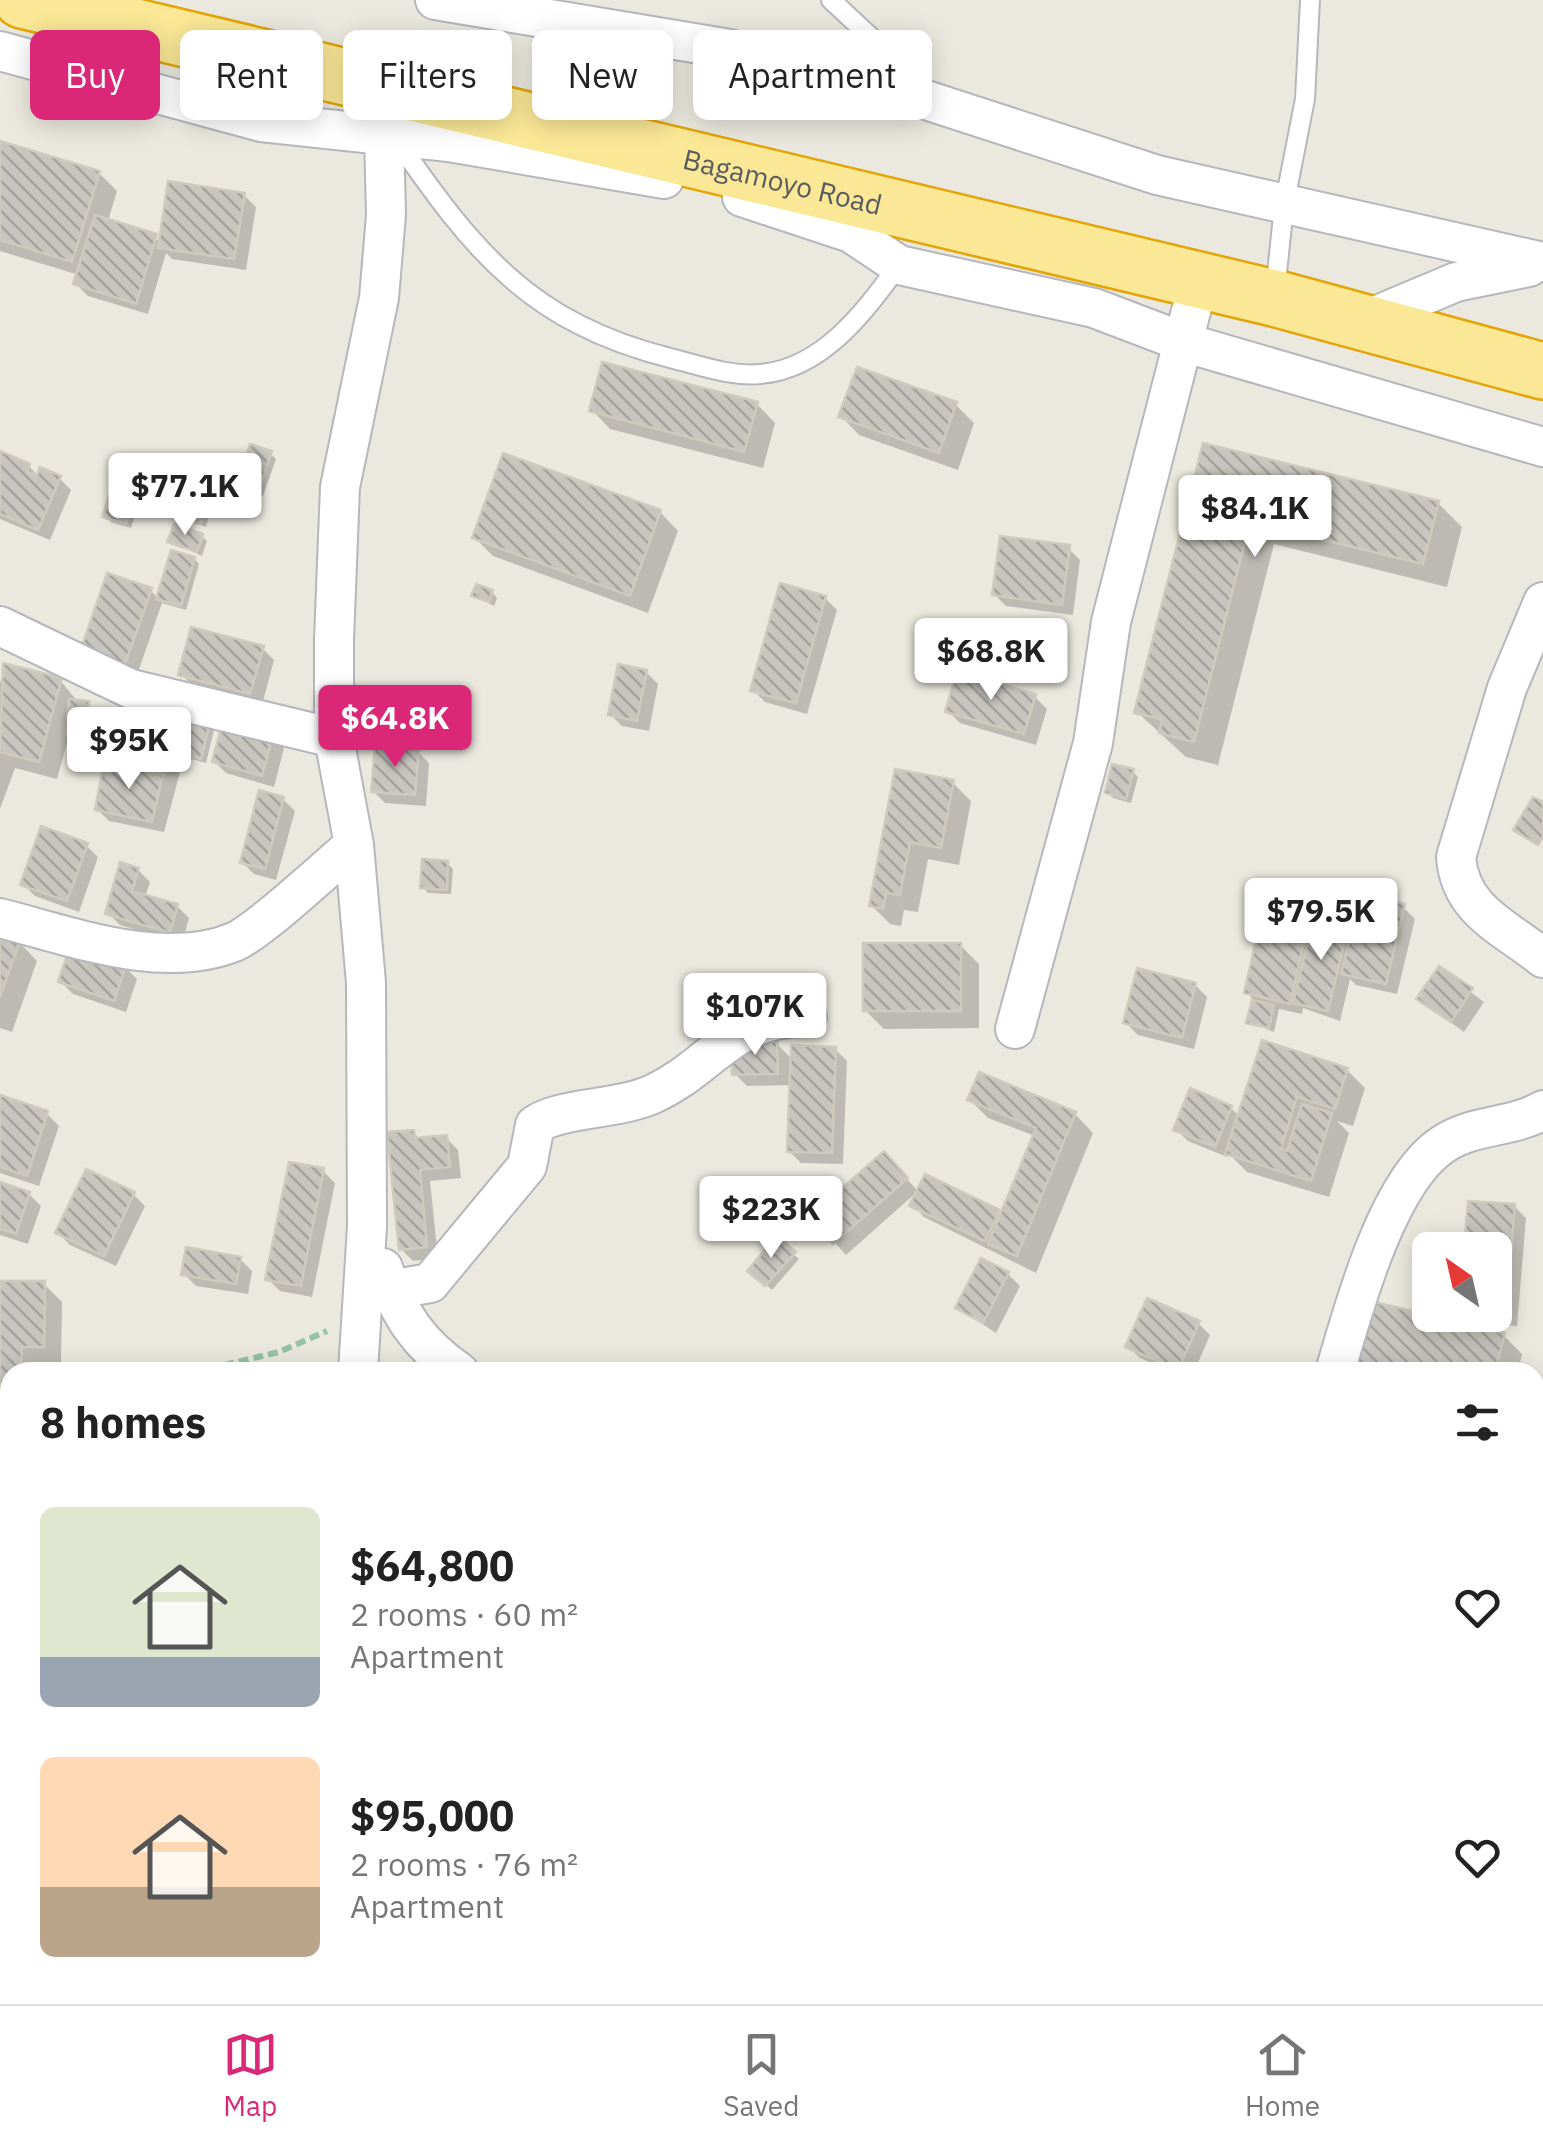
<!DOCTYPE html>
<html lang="en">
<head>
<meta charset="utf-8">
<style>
	body { margin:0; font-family:"IBM Plex Sans",sans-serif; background:#f6f6f6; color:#222; height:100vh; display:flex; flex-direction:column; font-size:38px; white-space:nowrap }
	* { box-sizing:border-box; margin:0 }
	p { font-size:32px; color:#767676 }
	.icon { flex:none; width:55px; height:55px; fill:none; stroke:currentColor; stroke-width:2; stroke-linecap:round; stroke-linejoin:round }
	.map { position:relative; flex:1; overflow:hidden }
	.sheet { position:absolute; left:0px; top:1362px; width:1545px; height:642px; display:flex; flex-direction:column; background:#fff; border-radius:30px 30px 0 0; box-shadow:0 5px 25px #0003 }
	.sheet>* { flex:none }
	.top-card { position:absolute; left:30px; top:30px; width:1000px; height:90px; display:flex; gap:20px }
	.needle { width:65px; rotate:326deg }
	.tools { position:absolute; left:1412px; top:1232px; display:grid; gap:20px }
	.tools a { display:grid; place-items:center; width:100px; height:100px; border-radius:15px; background:#fff; box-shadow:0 5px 25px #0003; font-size:50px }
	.price { position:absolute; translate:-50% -85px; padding:0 22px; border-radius:10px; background:#fff; color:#222; font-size:32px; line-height:65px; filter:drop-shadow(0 2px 5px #0008) }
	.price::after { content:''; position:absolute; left:50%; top:60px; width:30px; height:22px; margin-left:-15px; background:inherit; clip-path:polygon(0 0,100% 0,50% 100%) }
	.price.active { background:#db2777; color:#fff }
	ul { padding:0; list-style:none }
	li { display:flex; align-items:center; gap:30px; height:250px; padding:0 40px }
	li span { display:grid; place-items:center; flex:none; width:280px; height:200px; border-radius:15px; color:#555 }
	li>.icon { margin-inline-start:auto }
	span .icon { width:120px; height:120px; fill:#fffc; stroke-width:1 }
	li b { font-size:42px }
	h2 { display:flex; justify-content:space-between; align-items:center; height:120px; padding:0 40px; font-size:42px }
	.chip { padding:0 35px; border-radius:15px; background:#fff; box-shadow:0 5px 25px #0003; font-size:35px; line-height:90px }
	.chip.active { background:#db2777; color:#fff }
	.tab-bar { display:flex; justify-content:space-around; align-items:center; height:140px; border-top:2px solid #e0e0e0; background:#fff; font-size:28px; color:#767676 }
	.tab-bar a { display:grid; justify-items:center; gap:5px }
	.tab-bar .active { color:#db2777 }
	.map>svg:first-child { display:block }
	.shadow { fill:#0003 }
	.building { fill:url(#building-back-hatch); stroke:#cfcabe; stroke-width:2.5 }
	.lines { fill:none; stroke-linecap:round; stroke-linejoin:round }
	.service-casing { stroke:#b5b7bc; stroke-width:22 }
	.minor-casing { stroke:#b5b7bc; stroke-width:42 }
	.trunk-casing { stroke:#e3a507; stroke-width:60 }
	.path { stroke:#95c3a4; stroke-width:6; stroke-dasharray:10 5; stroke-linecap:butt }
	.service { stroke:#fff; stroke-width:18 }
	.minor { stroke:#fff; stroke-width:38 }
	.trunk { stroke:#fae896; stroke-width:55 }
	.labels { text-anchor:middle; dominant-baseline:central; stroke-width:8; stroke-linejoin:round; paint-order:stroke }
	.street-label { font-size:28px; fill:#585b60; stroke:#fff }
</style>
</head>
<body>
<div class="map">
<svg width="1543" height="2004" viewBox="0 0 1543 2004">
	<defs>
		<pattern id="building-back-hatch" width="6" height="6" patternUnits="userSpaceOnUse" patternTransform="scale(2.5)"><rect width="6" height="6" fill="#c8c5bf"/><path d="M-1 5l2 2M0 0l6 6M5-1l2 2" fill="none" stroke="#a5a39f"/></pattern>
	</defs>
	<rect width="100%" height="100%" fill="#ebe9df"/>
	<!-- shadow -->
	<path class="shadow" d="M0 143 99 173 117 191 108 221 161 241 244 195 256 207 246 270 172 259 166 253 148 314 88 296 76 284 79 275 0 251Z
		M858 370 956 405 974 423 958 470 859 435 841 416Z
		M757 404 775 423 763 468 610 429 592 410Z
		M1204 446 1438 503 1462 527 1447 587 1274 544 1218 765 1186 757 1137 712Z
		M270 453 276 459 263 496 245 490 239 485Z
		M0 454 29 466 39 477 59 478 71 490 50 540 0 519Z
		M140 476 146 481 131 528 111 522 105 516Z
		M207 499 212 505 206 527 161 512Z
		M660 512 678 531 648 613 493 556 475 538Z
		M202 536 207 541 202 556 170 541Z
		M1068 548 1080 560 1073 615 1006 606 994 594Z
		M194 559 199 564 186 610 162 603 137 675 95 660 150 590 159 599Z
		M492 592 497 598 494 606 474 595Z
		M825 598 837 610 807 714 765 702 753 690Z
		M262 648 274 660 262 705 193 686 181 674Z
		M5 666 60 680 78 702 93 708 90 742 69 736 57 779 15 768 0 809V683Z
		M646 672 658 684 649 731 622 726 610 714Z
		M1035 697 1047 709 1036 745 960 723 948 711Z
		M137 705 214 730 206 763 184 757 164 832 109 821 97 809 120 768Z
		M272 736 284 748 274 787 226 773 214 761Z
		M417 751 429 763 426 806 385 803 373 791Z
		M1132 771 1138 777 1131 803 1113 798 1108 793Z
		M897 772 953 783 971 801 959 865 928 859 918 912 904 910 901 926 890 924 872 906Z
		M283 799 295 811 276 880 254 874 242 862Z
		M86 845 98 857 79 912 35 896 23 884Z
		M447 863 453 869 451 894 428 893 423 887Z
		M138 870 150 882 145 897 177 906 189 918 182 943 120 925 108 913Z
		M1403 907 1415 919 1397 994 1356 985 1350 979 1340 1021 1303 1008 1302 1014 1279 1009 1274 1032 1249 1022 1254 1000 1247 993 1307 926 1313 932 1347 926 1354 932Z
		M0 936 19 942 37 961 12 1032 0 1028Z
		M960 945 979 964V1028L884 1029 865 1010Z
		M125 967 137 979 126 1012 73 994 61 982Z
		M1440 969 1484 1002 1464 1032 1419 999Z
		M1195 985 1207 997 1194 1049 1138 1035 1126 1023Z
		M776 1043 793 1060 835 1049 847 1061 843 1164 801 1163 789 1151 792 1085 747 1086 735 1074Z
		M1347 1070 1365 1088 1353 1126 1337 1121 1349 1133 1329 1197 1247 1172 1229 1154 1227 1157 1188 1141 1176 1129 1231 1108 1240 1117Z
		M0 1098 47 1114 59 1126 39 1186 0 1173Z
		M970 1100 1075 1114 1093 1133 1036 1273 924 1217 913 1205 1002 1215 1035 1136 988 1118Z
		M413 1132 421 1140 446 1138 458 1150 461 1178 430 1181 438 1258 413 1261 401 1249Z
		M895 1166 918 1191 846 1255 812 1218Z
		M323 1171 335 1183 312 1297 280 1291 268 1279Z
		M0 1184 29 1194 41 1206 28 1244 0 1235Z
		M133 1194 145 1206 116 1266 70 1245 58 1233Z
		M1514 1206 1526 1218 1517 1326 1474 1322 1466 1315H1495V1250H1467Z
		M777 1239 799 1259 772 1290 750 1270Z
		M240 1259 252 1271 248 1294 196 1286 184 1274Z
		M1008 1274 1020 1286 996 1333 958 1308Z
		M44 1284 62 1302 61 1365H39V1372H10V1408L0 1398V1320Z
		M1371 1304 1504 1336 1522 1354 1518 1372H1354Z
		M1198 1323 1210 1335 1194 1372H1173L1140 1358 1128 1346Z
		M0 1500H10V1570H0Z
		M1535 1566 1543 1567V1696L1535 1694Z
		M1543 1839V1886L1535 1887V1840Z
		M1535 1963 1543 1964V2004H1482L1477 1999 1478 1995H1535Z
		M535 1995H573L571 2004H534Z"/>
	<!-- building -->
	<path class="building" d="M0 141 100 171 72 262 0 240Z
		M168 181 245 193 234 259 158 248Z
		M95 215 157 234 136 304 73 284Z
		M602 362 758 402 744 452 589 411Z
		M857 367 957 402 939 453 838 417Z
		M1203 443 1439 501 1423 564 1250 522 1194 742 1159 733 1162 719 1134 713Z
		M250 444 272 451 258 492 236 486Z
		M0 451 30 464 27 472 37 475 40 467 61 476 38 530 0 514Z
		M503 453 661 510 630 596 472 538Z
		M119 466 142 474 126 524 102 517Z
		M165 486 208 497 201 524 158 513Z
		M174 524 203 534 197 552 167 542Z
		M1000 536 1070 545 1062 605 992 595Z
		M171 550 195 557 181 606 156 599Z
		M107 573 152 588 125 664 81 649Z
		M780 583 826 596 796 703 750 691Z
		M476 584 493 590 489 602 471 596Z
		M191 627 264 646 250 694 178 675Z
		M3 663 62 678 39 762 0 752Z
		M618 664 647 670 637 721 608 715Z
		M957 672 1036 694 1024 734 945 712Z
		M69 699 89 701 86 738 66 736Z
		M135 702 181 715 164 775 119 763Z
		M188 716 210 722 201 759 178 753Z
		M223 721 273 734 262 776 212 762Z
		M375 745 419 748 415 795 371 792Z
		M104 762 163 774 152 822 95 810Z
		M1112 764 1134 769 1126 799 1105 793Z
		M895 769 954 780 941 848 910 842 900 895 886 893 883 909 869 906Z
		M259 790 284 797 265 869 240 863Z
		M1533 797 1543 802V837L1538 845 1513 830Z
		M41 826 88 843 67 901 20 885Z
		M422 859 448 861 447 890 420 888Z
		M120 862 139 868 132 891 178 904 170 933 105 914Z
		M1361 894 1405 904 1386 984 1341 974Z
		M1262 914 1308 924 1290 1004 1244 993Z
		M1314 916 1349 923 1328 1011 1293 1003Z
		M0 933 20 940 0 997Z
		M863 943H961V1011H863Z
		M70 946 126 965 114 1001 58 982Z
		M1439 966 1473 988 1451 1022 1416 999Z
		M1137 968 1196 983 1182 1038 1123 1023Z
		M1252 1000 1274 1005 1269 1028 1246 1023Z
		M1262 1040 1348 1068 1335 1109 1297 1097 1281 1149 1287 1151 1302 1104 1332 1113 1311 1181 1225 1154Z
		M777 1041 778 1074 732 1075V1042Z
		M791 1045 836 1047 832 1153 787 1152Z
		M979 1072 1076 1112 1017 1256 988 1244 1036 1128 967 1100Z
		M1190 1088 1232 1106 1215 1147 1173 1130Z
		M0 1095 48 1111 27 1176 0 1167Z
		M414 1130 415 1138 447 1135 450 1167 420 1170 427 1247 399 1250 387 1132Z
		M884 1151 908 1178 833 1244 809 1217Z
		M289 1162 324 1168 301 1286 265 1280Z
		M86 1169 135 1192 104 1256 55 1233Z
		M925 1174 1000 1210 985 1241 909 1206Z
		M0 1182 30 1192 16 1234 0 1229Z
		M1468 1201 1515 1204 1506 1315 1495 1314V1250H1464Z
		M777 1235 796 1252 765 1286 747 1271Z
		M186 1247 241 1257 236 1284 181 1275Z
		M981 1258 1009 1272 983 1323 955 1308Z
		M0 1281H45L44 1347H22L21 1372H10V1392L0 1391Z
		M1147 1298 1200 1321 1178 1370 1125 1347Z
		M1370 1301 1505 1333 1495 1372H1352Z
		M0 1497 10 1498V1560L0 1559Z
		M1535 1563 1543 1564V1681L1535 1680Z
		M1543 1836V1874L1535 1875V1837Z
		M1538 1900 1543 1901V1944L1535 1943Z
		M1535 1960 1543 1961V2004L1475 2000V1995H1535Z
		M533 1995H559L558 2004H531Z"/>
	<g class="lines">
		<!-- service casing -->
		<g class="service-casing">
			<path id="service" d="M831 0 874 40 898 90
				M394 136C472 250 530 323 670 358 699 365 730 377 760 374 823 369 865 311 899 265
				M1275 292 1284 206 1305 99 1310 0"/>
		</g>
		<!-- minor casing -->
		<g class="minor-casing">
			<path id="minor" d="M435 0 730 49 926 100 1157 175 1543 262
				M0 51 261 122 449 142 664 179
				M742 197 851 233 899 265 1094 308 1186 343 1543 447
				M1356 324 1456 282 1529 267
				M1543 602 1507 688 1456 857C1460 911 1505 927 1543 958
				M0 626 131 689 334 738
				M0 918C70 936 163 971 234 942 260 931 328 866 354 845
				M1015 1029 1093 743 1111 622 1199 280
				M383 1268C399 1314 418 1344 459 1372
				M390 1290 430 1283 527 1166 535 1125C561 1107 618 1110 653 1094 715 1065 730 1017 807 1017
				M358 1372 367 1226 366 983 354 845 334 738V640L340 487 379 298 386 215 384 135
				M1335 1372C1353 1310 1387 1182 1442 1145 1474 1123 1511 1129 1543 1110
				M0 1420 10 1422
				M1535 1758 1543 1760
				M257 2004 263 1995
				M990 2004 991 1995
				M1417 2004 1420 1995"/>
		</g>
		<!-- trunk casing -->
		<g class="trunk-casing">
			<g id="trunk">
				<path id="s1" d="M22 0 1274 298 1543 371"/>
			</g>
		</g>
		<!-- path -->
		<path class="path" d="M195 1372 279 1352 327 1331
			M377 1995 379 2004"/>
		<!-- service -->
		<use href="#service" class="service"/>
		<!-- minor -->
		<use href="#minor" class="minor"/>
		<!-- trunk -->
		<use href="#trunk" class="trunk"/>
	</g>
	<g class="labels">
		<!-- street labels -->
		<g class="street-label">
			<text stroke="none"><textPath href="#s1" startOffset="782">Bagamoyo Road</textPath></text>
		</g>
	</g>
</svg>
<div class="tools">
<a><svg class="needle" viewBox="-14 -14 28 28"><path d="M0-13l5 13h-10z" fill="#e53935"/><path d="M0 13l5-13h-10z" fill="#767676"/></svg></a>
</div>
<b class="price" style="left:185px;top:538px">$77.1K</b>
<b class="price" style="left:1255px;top:560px">$84.1K</b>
<b class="price" style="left:991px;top:703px">$68.8K</b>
<b class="price active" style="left:395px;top:770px">$64.8K</b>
<b class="price" style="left:129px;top:792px">$95K</b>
<b class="price" style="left:1321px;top:963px">$79.5K</b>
<b class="price" style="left:755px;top:1058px">$107K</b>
<b class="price" style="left:771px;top:1261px">$223K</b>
<div class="top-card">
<a class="chip active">Buy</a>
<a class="chip">Rent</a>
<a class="chip">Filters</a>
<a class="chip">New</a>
<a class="chip">Apartment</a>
</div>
<section class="sheet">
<h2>8 homes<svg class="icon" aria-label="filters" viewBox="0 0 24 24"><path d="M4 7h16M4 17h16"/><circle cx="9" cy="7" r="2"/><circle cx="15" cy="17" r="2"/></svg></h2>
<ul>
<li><span style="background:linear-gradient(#dfe7d0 75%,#9aa5b1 0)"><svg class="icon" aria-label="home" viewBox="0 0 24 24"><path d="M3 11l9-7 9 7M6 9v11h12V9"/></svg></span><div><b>$64,800</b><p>2 rooms · 60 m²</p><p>Apartment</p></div><svg class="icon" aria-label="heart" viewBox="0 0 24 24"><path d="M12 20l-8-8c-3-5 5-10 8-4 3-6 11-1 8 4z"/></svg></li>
<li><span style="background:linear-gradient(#ffd9b3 65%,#b9a48a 0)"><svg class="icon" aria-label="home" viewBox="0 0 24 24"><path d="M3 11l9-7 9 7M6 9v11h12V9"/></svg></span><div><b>$95,000</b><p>2 rooms · 76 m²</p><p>Apartment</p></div><svg class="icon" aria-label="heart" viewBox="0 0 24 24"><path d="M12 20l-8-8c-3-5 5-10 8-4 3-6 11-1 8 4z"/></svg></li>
</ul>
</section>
</div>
<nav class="tab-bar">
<a class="active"><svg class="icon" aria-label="map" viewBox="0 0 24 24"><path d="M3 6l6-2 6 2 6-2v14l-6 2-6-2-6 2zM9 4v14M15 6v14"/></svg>Map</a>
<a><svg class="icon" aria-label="saved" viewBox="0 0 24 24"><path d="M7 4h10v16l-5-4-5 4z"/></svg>Saved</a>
<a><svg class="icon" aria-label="home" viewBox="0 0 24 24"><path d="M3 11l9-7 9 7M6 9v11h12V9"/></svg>Home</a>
</nav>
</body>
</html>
